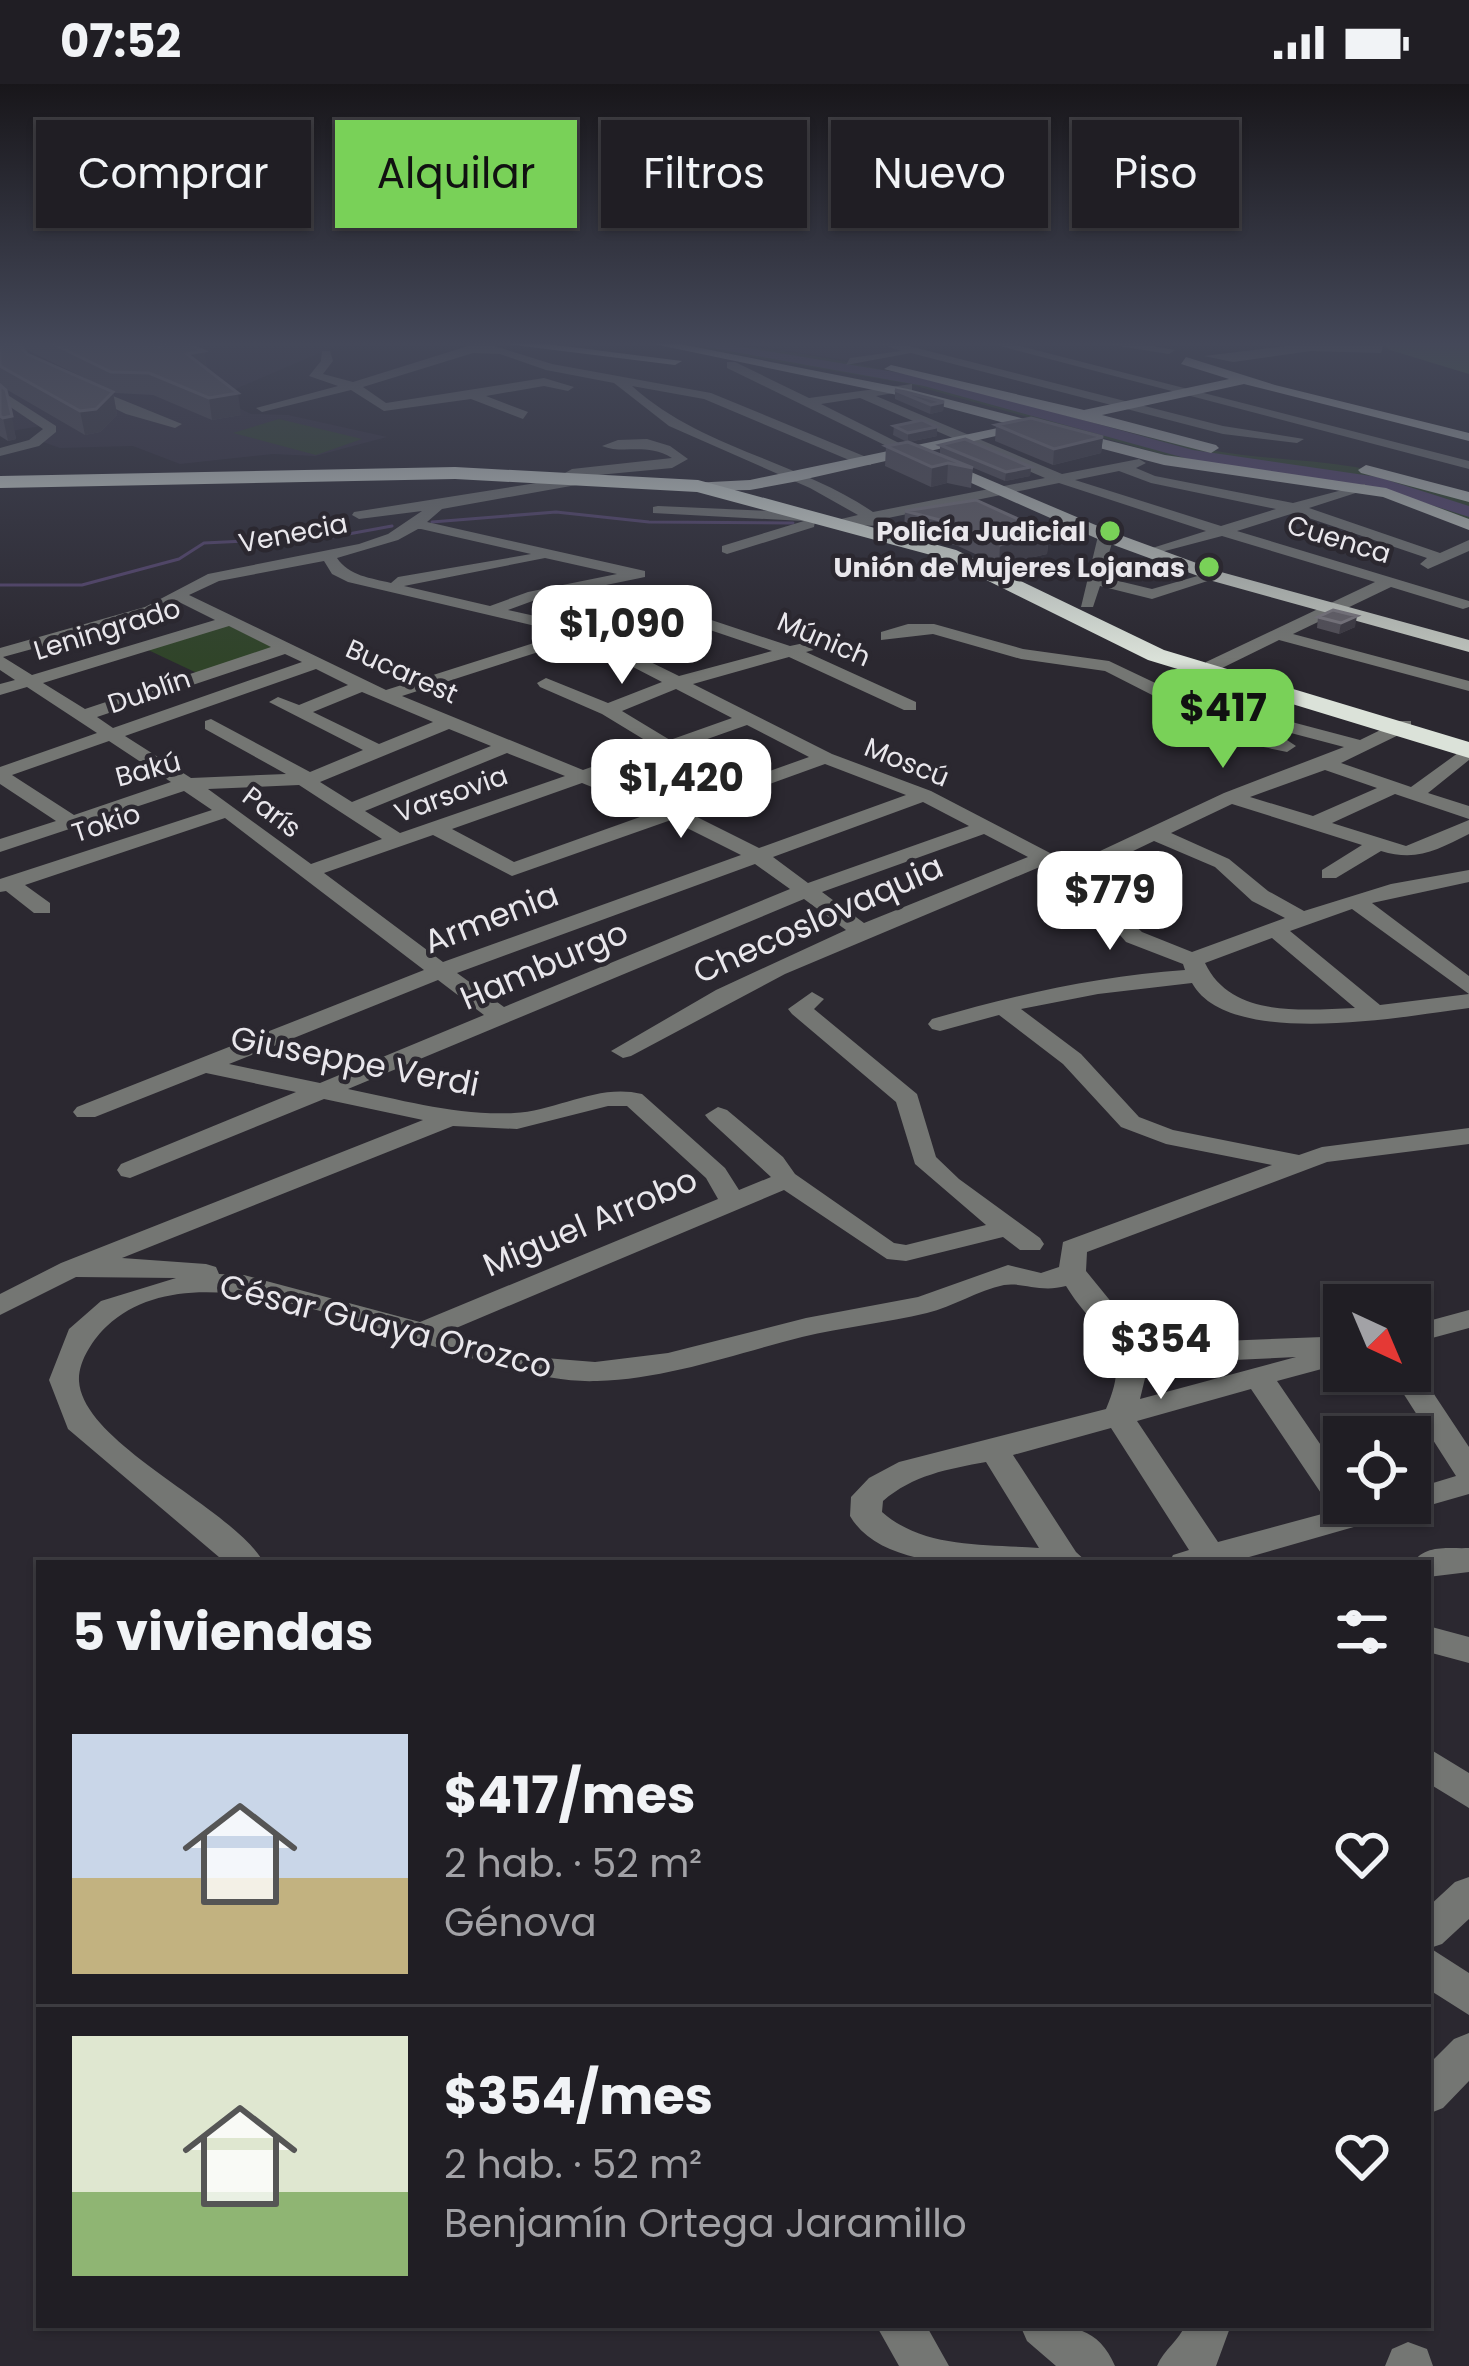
<!DOCTYPE html>
<html lang="es">
<head>
<meta charset="utf-8">
<style>
	body { margin:0; font-family:Poppins,sans-serif; background:#2d2b31; color:#f1f3f6; height:100vh; display:flex; flex-direction:column; font-size:45px; white-space:nowrap }
	* { box-sizing:border-box; margin:0 }
	p { font-size:39px; color:#a2a2a6 }
	.icon { flex:none; width:66px; height:66px; fill:none; stroke:currentColor; stroke-width:2; stroke-linecap:round; stroke-linejoin:round }
	.map { position:relative; flex:1; overflow:hidden }
	.details { position:absolute; left:36px; top:1476px; width:1395px; height:768px; display:flex; flex-direction:column; background:#201e24; border-radius:0px; box-shadow:0 3px 9px #0004,0 0 0 3px #3d3c41 }
	.details>* { flex:none }
	.hud { position:absolute; left:36px; top:36px; width:1398px; height:108px; display:flex; gap:24px }
	.needle { width:78px; rotate:136deg }
	.buttons { position:absolute; left:1323px; top:1200px; display:grid; gap:24px }
	.buttons a { display:grid; place-items:center; width:108px; height:108px; border-radius:0px; background:#201e24; box-shadow:0 3px 9px #0004,0 0 0 3px #3d3c41; font-size:60px }
	.price { position:absolute; translate:-50% -102px; padding:0 27px; border-radius:24px; background:#fff; color:#222; font-size:39px; line-height:78px; filter:drop-shadow(0 3px 6px #0008) }
	.price::after { content:''; position:absolute; left:50%; top:72px; width:36px; height:27px; margin-left:-18px; background:inherit; clip-path:polygon(0 0,100% 0,50% 100%) }
	.price.on { background:#79d158; color:#111 }
	ul { padding:0; list-style:none }
	li { display:flex; align-items:center; gap:36px; height:300px; padding:0 36px }
	li+li { border-top:3px solid #3d3c41 }
	li span { display:grid; place-items:center; flex:none; width:336px; height:240px; border-radius:0px; color:#555 }
	li>.icon { margin-inline-start:auto }
	span .icon { width:144px; height:144px; fill:#fffc; stroke-width:1 }
	li b { font-size:51px }
	h2 { display:flex; justify-content:space-between; align-items:center; height:144px; padding:0 36px; font-size:51px }
	.tag { padding:0 42px; border-radius:0px; background:#201e24; box-shadow:0 3px 9px #0004,0 0 0 3px #3d3c41; font-size:42px; line-height:108px }
	.tag.on { background:#79d158; color:#111 }
	.status { display:flex; justify-content:space-between; align-items:center; height:84px; padding:0 60px; background:#201e24; direction:ltr }
	.status svg { height:33px; fill:currentColor }
	.map>svg:first-child { display:block }
	.built { fill:#36313e }
	.green { fill:#304429 }
	.forest { fill:#4c6943 }
	.lines { fill:none; stroke-linecap:round; stroke-linejoin:round }
	.stream { stroke:#55456d; stroke-width:3 }
	.river { fill:#55456d; fill-rule:evenodd }
	.minor { fill:#747673; fill-rule:evenodd }
	.major { fill:#bec3bc; fill-rule:evenodd }
	.highway { fill:#dbe2d9; fill-rule:evenodd }
	.wall { fill:#524f57 }
	.shaded-wall { fill:#3c3941 }
	.building { fill:#636067; stroke:#78757c; stroke-width:3 }
	.poi-dot { fill:#79d158; stroke:#2b2830; stroke-width:4.5 }
	.labels { text-anchor:middle; dominant-baseline:central; stroke-width:9; stroke-linejoin:round; paint-order:stroke }
	.far-poi-label { font-size:27px; font-weight:bold; fill:#e9e7ec; stroke:#2b2830; text-anchor:end }
	.far-street-label { font-size:27px; fill:#e9e7ec; stroke:#2b2830 }
	.street-label { font-size:33px; fill:#e9e7ec; stroke:#2b2830 }
</style>
</head>
<body>
<div class="status"><b>07:52</b><svg viewBox="0 0 49 12"><path d="M0 12V9h3v3zM5 12V6h3v6zM10 12V3h3v9zM15 12V0h3v12zM26 1h20v11H26zM47 4h2v5h-2z"/></svg></div>
<div class="map">
<svg width="1469" height="2282" viewBox="0 0 1469 2282">
	<rect width="100%" height="100%" fill="#2b2830"/>
	<!-- built -->
	<path class="built" d="M0 258 343 259 233 306 227 318 251 330 288 331 387 353 315 372 273 370 180 380 133 362 60 364 43 358 54 347 41 342 11 347 0 343Z
		M736 258H872L909 267 845 276Z"/>
	<!-- green -->
	<path class="green" d="M665 258C852 258 1029 332 1210 366 1258 375 1307 375 1355 383 1395 390 1431 403 1469 416V438L1420 415 1373 402 1169 372 909 300Z
		M279 335 362 355 316 371 233 349Z
		M228 541 277 564 199 590 146 565Z"/>
	<!-- forest -->
	<path class="forest" d="M1380 258H1469V290L1390 266Z"/>
	<g class="lines">
		<!-- stream -->
		<path class="stream" d="M432 438 556 428 649 438 793 439
			M0 501H82L179 475 204 459 332 453 392 442"/>
		<!-- river -->
		<path class="river" d="M679 258H711L925 293 1193 366 1378 393 1469 422V433L1375 403 1192 376 924 302Z"/>
		<!-- minor -->
		<path class="minor" d="M481 258 552 280 711 309 871 375V381H861L704 315 632 302C700 364 798 377 873 428L1045 394 860 314 821 320 917 368 905 371 727 284V278H735L809 314 912 300V306L876 312 1062 390 1139 375 1146 379 1136 384 1155 392 1293 419 1365 400V406L1309 424 1440 469 1469 456V467L1428 485 1420 480 1427 474 1294 429 1237 447 1469 517V523L1463 525 1391 503 1293 550 1469 597V607L1279 556 1218 586H1206V578L1375 498 1222 452 1146 472V466L1206 447 1059 399 883 435 882 441C871 443 858 440 842 443L835 439 837 436 858 431 810 404 669 342 614 299 546 286 500 270 473 269 363 303 386 319 544 294 574 303 568 307 544 302 486 312 528 328 523 335 471 315 384 327 351 306 262 328 256 324 338 302 309 292 321 277 322 267H330L333 277 323 290 353 298ZM1119 387 1151 399 1276 425 1221 442 1075 396Z
			M874 258H893L1223 342 1304 355 1297 359 1223 350 911 269 846 281 850 274 901 267Z
			M985 258H1004L1469 377V385Z
			M1093 258H1129L1175 266 1169 270Z
			M1372 258H1384L1381 269 1311 267 1233 278 1204 272 1311 259 1372 262Z
			M81 299 182 340 175 344 126 330 77 306Z
			M0 306 56 342V348L39 362 0 372V364L29 356 43 345 0 316Z
			M647 355 670 362 688 375 672 384 598 391 600 394 593 398 442 425 427 438 645 487V493L538 515 508 526 580 542 616 561 693 540 642 523 640 520 648 515 790 562 828 554V562L806 568 916 618V626H904L789 573 693 600 832 670 931 707 1052 770 1068 782 1224 709 1344 663 1158 614 1105 587 1021 575 933 550 881 556V548L908 540H934L1023 565 1109 577 1170 606 1360 656 1399 637H1411V645L1341 679 1411 703 1469 661V676L1428 709 1469 722V735L1395 710 1332 739 1406 762 1469 736V750C1437 766 1417 778 1381 767L1336 794H1322V786L1362 761 1232 720 1171 749 1229 775 1268 807 1304 827 1391 800 1469 786V798L1372 819 1469 892V910L1352 825 1290 847 1380 921 1469 910V924C1406 932 1229 966 1192 899L1098 910 1021 925 1081 970 1139 1033 1173 1046 1299 1071 1322 1063 1469 1044V1060L1327 1078 1087 1168 1086 1187 1130 1241 1172 1259 1323 1253 1337 1261 1344 1259V1279L1277 1297 1344 1395V1419H1410V1406L1456 1392 1389 1287H1410V1279L1414 1280 1469 1363V1410L1228 1479H1169L1173 1471 1189 1466 1111 1344 1013 1371 1076 1468 1088 1479C1024 1479 888 1497 850 1432L851 1413 869 1394 899 1378 1106 1325C1135 1258 1097 1253 1066 1202 1040 1209 1023 1198 1004 1201 978 1206 953 1223 927 1229 886 1239 843 1243 802 1253 734 1270 667 1295 597 1297 462 1303 218 1140 107 1242 94 1254 78 1277 79 1297 83 1361 233 1423 264 1479H226L68 1345 49 1296 69 1245 101 1217 176 1194 76 1193 0 1231V1210L61 1179 423 1036 324 1015 130 1094 121 1092 117 1086 121 1080 296 1008 206 989 95 1033H77L73 1028 77 1023 424 886 225 734 25 801 50 819V829H34L6 807 0 808V795L212 726 184 707 0 768V755L56 737 0 700V683L97 649 27 603 0 611V600L15 596 0 586V564L145 523 208 490 359 460 388 450 422 427 359 435 352 431 354 428 574 393 565 389 572 385 672 374C645 358 624 371 602 362L618 356ZM418 445H421L531 470 398 493 391 499C371 494 349 492 337 474L398 456ZM545 474 617 490 528 508 490 522 404 502ZM324 477 332 490 348 498 565 549 386 606 189 511 219 497ZM179 518 215 536 32 591 3 573 138 536ZM229 542 271 563 85 625 43 599ZM710 546 772 567 679 592 630 568ZM579 555 662 598 608 619 546 594 537 599 540 603 602 630 653 661 583 686 402 612ZM285 570 302 578 113 644 97 633ZM316 585 348 601 299 621 278 613 269 618 363 666 310 688 211 635 205 637V645L286 690 191 694 125 652ZM676 605 732 634 670 656 622 627ZM362 608 433 638 379 660 313 628ZM747 641 809 673 672 722 600 693ZM449 645 491 662 352 718 320 698ZM109 657 171 698 74 731 12 691ZM507 669 565 692 400 749 365 727ZM825 680 906 711 759 764 689 729ZM1325 686 1377 704 1313 732 1250 713ZM582 699 654 728 514 778 452 745ZM299 701 382 755 311 780 208 705ZM923 718 969 742 808 799 773 773ZM671 736 741 771 443 878 324 789 433 751 512 792ZM984 750 1028 773 864 839 822 808ZM1154 757 1215 783 1252 817 1285 834 1192 868 1142 848 1081 792ZM755 780 790 805 504 923 457 889ZM1042 782 1107 836 1126 858 1183 880 1185 886C1098 892 1015 911 932 935L928 940 932 945 940 947 999 931 1063 980 1121 1043 1166 1060 1272 1081 1063 1158 1059 1183 1041 1189 1008 1181 918 1213 806 1234 668 1269 595 1278 520 1272 449 1247 784 1106 887 1175 906 1177 1003 1153 1020 1166H1040L1044 1160 1040 1154 959 1095 936 1073 917 1010 814 925 824 915 812 908 788 925 792 930 896 1018 915 1080 986 1141 906 1161 894 1159 795 1090 783 1073 727 1026 718 1023 705 1031 709 1036 771 1093 739 1106 725 1084 642 1010C598 999 557 1027 514 1029 458 1032 402 1016 348 1005L804 815 846 846 716 906 611 967 623 974 631 972 785 890ZM1272 854 1355 924C1302 926 1231 934 1205 879ZM438 896 484 931 320 999 229 980ZM608 1022H627L706 1094 718 1115 420 1238 244 1191 219 1190 216 1183 206 1180 122 1174 453 1042 517 1045ZM1145 1270 1168 1279 1296 1273 1140 1315 1148 1282ZM1251 1305 1333 1427 1218 1458 1137 1337ZM986 1378 1039 1464C986 1460 924 1465 882 1428L883 1417C913 1391 948 1385 986 1378Z
			M658 422 817 429 824 433 815 437 814 443 727 470 722 468V462L804 437 653 429V423Z
			M1106 447 1114 452 1102 493 1152 505 1215 487 1223 492 1152 515 1100 502 1093 523H1081L1098 452Z
			M1194 637 1287 656 1296 662 1287 668 1187 647 1185 643Z
			M1469 1226V1244L1410 1260V1242Z
			M1469 1464V1488L1428 1493V1479H1413C1425 1460 1449 1465 1469 1464Z
			M1428 1542 1469 1553V1579L1428 1568Z
			M1428 1664 1469 1689V1724L1428 1699Z
			M1469 1793V1835L1442 1860 1430 1864 1469 1889V1931L1428 1905V1823L1455 1798Z
			M1469 1949V1997L1443 2024 1428 2030V1981L1454 1955Z
			M876 2241H926L949 2282H899Z
			M1020 2241C1062 2241 1097 2238 1115 2282H1056L1027 2257Z
			M1185 2241H1231L1216 2282H1157C1164 2265 1179 2257 1185 2241Z
			M1408 2258 1427 2265 1433 2282H1385L1392 2265Z"/>
		<!-- major -->
		<path class="major" d="M489 258H532L682 277 675 281Z
			M644 258H670L908 305 1165 371 1386 404 1469 435V446L1383 413 1164 381 1027 345 793 398 750 406 698 407 692 405V399L750 396 1012 341 907 313Z
			M1186 273 1275 301 1469 349V357L1244 300 1102 331 1216 361 1219 364 1211 369 884 285 891 281 1084 326 1229 295 1181 280Z
			M938 374 1112 448 1221 488 1469 556V568L1209 496 1100 456 933 382 930 379Z
			M1366 381 1469 408V418L1361 389 1358 386Z"/>
		<!-- highway -->
		<path class="highway" d="M455 383 698 396 956 466 1164 566 1469 658V674L1148 576 942 474 697 408 455 395 0 404V392Z"/>
	</g>
	<!-- wall -->
	<path class="wall" d="M0 258 20 261 19 258H150L159 263 167 258H222L204 270 207 285 241 331 212 336 153 311 115 309 21 263 27 270 113 308 117 331 100 348 85 351 4 304 16 355 8 357 0 352Z
		M895 306 944 318 943 327 930 330 895 315Z
		M996 341 1103 353 1101 369 1053 381 995 357Z
		M894 342 937 343V352L909 358 973 384 971 404 947 399 931 403 885 382 886 362 907 358 893 351Z
		M940 361 1031 383 1030 392 1005 397 940 370Z
		M905 427 1049 449 1047 470 999 481 958 462 904 447Z
		M1318 533 1355 543 1339 550 1317 544Z"/>
	<!-- shaded-wall -->
	<path class="shaded-wall" d="M188 258H222L204 270 207 288 190 291 185 259Z
		M113 308 117 331 100 348 85 351 80 327Z
		M238 309 241 331 212 336 209 314Z
		M944 318 943 327 930 330 931 321Z
		M12 332 16 355 8 357 3 334Z
		M937 343V352L908 358V349Z
		M1103 353 1101 369 1053 381 1054 365Z
		M948 379 947 399 931 403 932 383Z
		M1031 383 1030 392 1005 397 1006 388Z
		M1049 449 1047 470 999 481 1000 461Z
		M1357 532 1355 543 1339 550 1341 539Z"/>
	<!-- building -->
	<path class="building" d="M0 258 20 261 27 270 113 308 96 325 80 327 0 282Z
		M49 258H150L159 263 167 258H188L185 259 204 267 187 270 238 309 209 314 149 289 111 288Z
		M0 301 6 306 12 332 3 334 0 332Z
		M895 306 906 308 944 318 931 321Z
		M1031 334 1103 353 1054 365 996 341Z
		M922 336 937 343 908 349 894 342Z
		M965 355 1031 383 1006 388 940 361Z
		M908 358 973 384 948 379 932 383 886 362Z
		M976 416 1049 449 1000 461 959 441 905 427Z
		M1333 526 1357 532 1341 539 1318 533Z"/>
	<!-- sky -->
	<linearGradient id="sky" x2="0" y2="1"><stop stop-color="#18161a"/><stop offset="0.45" stop-color="#444859"/><stop offset="1" stop-color="#444859" stop-opacity="0"/></linearGradient>
	<rect width="1469" height="577" fill="url(#sky)"/>
	<!-- markers -->
	<g class="poi-dot">
		<circle cx="1110" cy="447" r="12"/>
		<circle cx="1209" cy="483" r="12"/>
	</g>
	<g class="labels">
		<!-- far-poi labels -->
		<g class="far-poi-label">
			<text x="1086" y="447">Policía Judicial</text>
			<text x="1185" y="483">Unión de Mujeres Lojanas</text>
		</g>
		<!-- far-street labels -->
		<g class="far-street-label">
			<text transform="translate(293 449) rotate(-11)">Venecia</text>
			<text transform="translate(1339 455) rotate(17)">Cuenca</text>
			<text transform="translate(107 545) rotate(-17)">Leningrado</text>
			<text transform="translate(824 555) rotate(23)">Múnich</text>
			<text transform="translate(402 587) rotate(24)">Bucarest</text>
			<text transform="translate(149 607) rotate(-19)">Dublín</text>
			<text transform="translate(907 678) rotate(22)">Moscú</text>
			<text transform="translate(148 685) rotate(-15)">Bakú</text>
			<text transform="translate(451 710) rotate(-20)">Varsovia</text>
			<text transform="translate(272 728) rotate(37)">París</text>
			<text transform="translate(106 739) rotate(-18)">Tokio</text>
		</g>
		<!-- street labels -->
		<g class="street-label">
			<text transform="translate(491 834) rotate(-21)">Armenia</text>
			<text transform="translate(818 835) rotate(-24)">Checoslovaquia</text>
			<text transform="translate(544 881) rotate(-23)">Hamburgo</text>
			<text transform="translate(355 977) rotate(11)">Giuseppe Verdi</text>
			<text transform="translate(590 1138) rotate(-23)">Miguel Arrobo</text>
			<text transform="translate(386 1242) rotate(14)">César Guaya Orozco</text>
		</g>
	</g>
</svg>
<div class="buttons">
<a><svg class="needle" viewBox="-14 -14 28 28"><path d="M0-13l5 13h-10z" fill="#e53935"/><path d="M0 13l5-13h-10z" fill="#a2a2a6"/></svg></a>
<a><svg class="icon" aria-label="locate" viewBox="0 0 24 24"><circle cx="12" cy="12" r="6"/><path d="M12 2v4M12 18v4M2 12h4M18 12h4"/></svg></a>
</div>
<b class="price" style="left:622px;top:603px">$1,090</b>
<b class="price on" style="left:1223px;top:687px">$417</b>
<b class="price" style="left:681px;top:757px">$1,420</b>
<b class="price" style="left:1110px;top:869px">$779</b>
<b class="price" style="left:1161px;top:1318px">$354</b>
<div class="hud">
<a class="tag">Comprar</a>
<a class="tag on">Alquilar</a>
<a class="tag">Filtros</a>
<a class="tag">Nuevo</a>
<a class="tag">Piso</a>
</div>
<section class="details">
<h2>5 viviendas<svg class="icon" aria-label="filters" viewBox="0 0 24 24"><path d="M4 7h16M4 17h16"/><circle cx="9" cy="7" r="2"/><circle cx="15" cy="17" r="2"/></svg></h2>
<ul>
<li><span style="background:linear-gradient(#c9d6e8 60%,#c2b280 0)"><svg class="icon" aria-label="home" viewBox="0 0 24 24"><path d="M3 11l9-7 9 7M6 9v11h12V9"/></svg></span><div><b>$417/mes</b><p>2 hab. · 52 m²</p><p>Génova</p></div><svg class="icon" aria-label="heart" viewBox="0 0 24 24"><path d="M12 20l-8-8c-3-5 5-10 8-4 3-6 11-1 8 4z"/></svg></li>
<li><span style="background:linear-gradient(#dfe7d0 65%,#8fb573 0)"><svg class="icon" aria-label="home" viewBox="0 0 24 24"><path d="M3 11l9-7 9 7M6 9v11h12V9"/></svg></span><div><b>$354/mes</b><p>2 hab. · 52 m²</p><p>Benjamín Ortega Jaramillo</p></div><svg class="icon" aria-label="heart" viewBox="0 0 24 24"><path d="M12 20l-8-8c-3-5 5-10 8-4 3-6 11-1 8 4z"/></svg></li>
</ul>
</section>
</div>
</body>
</html>
